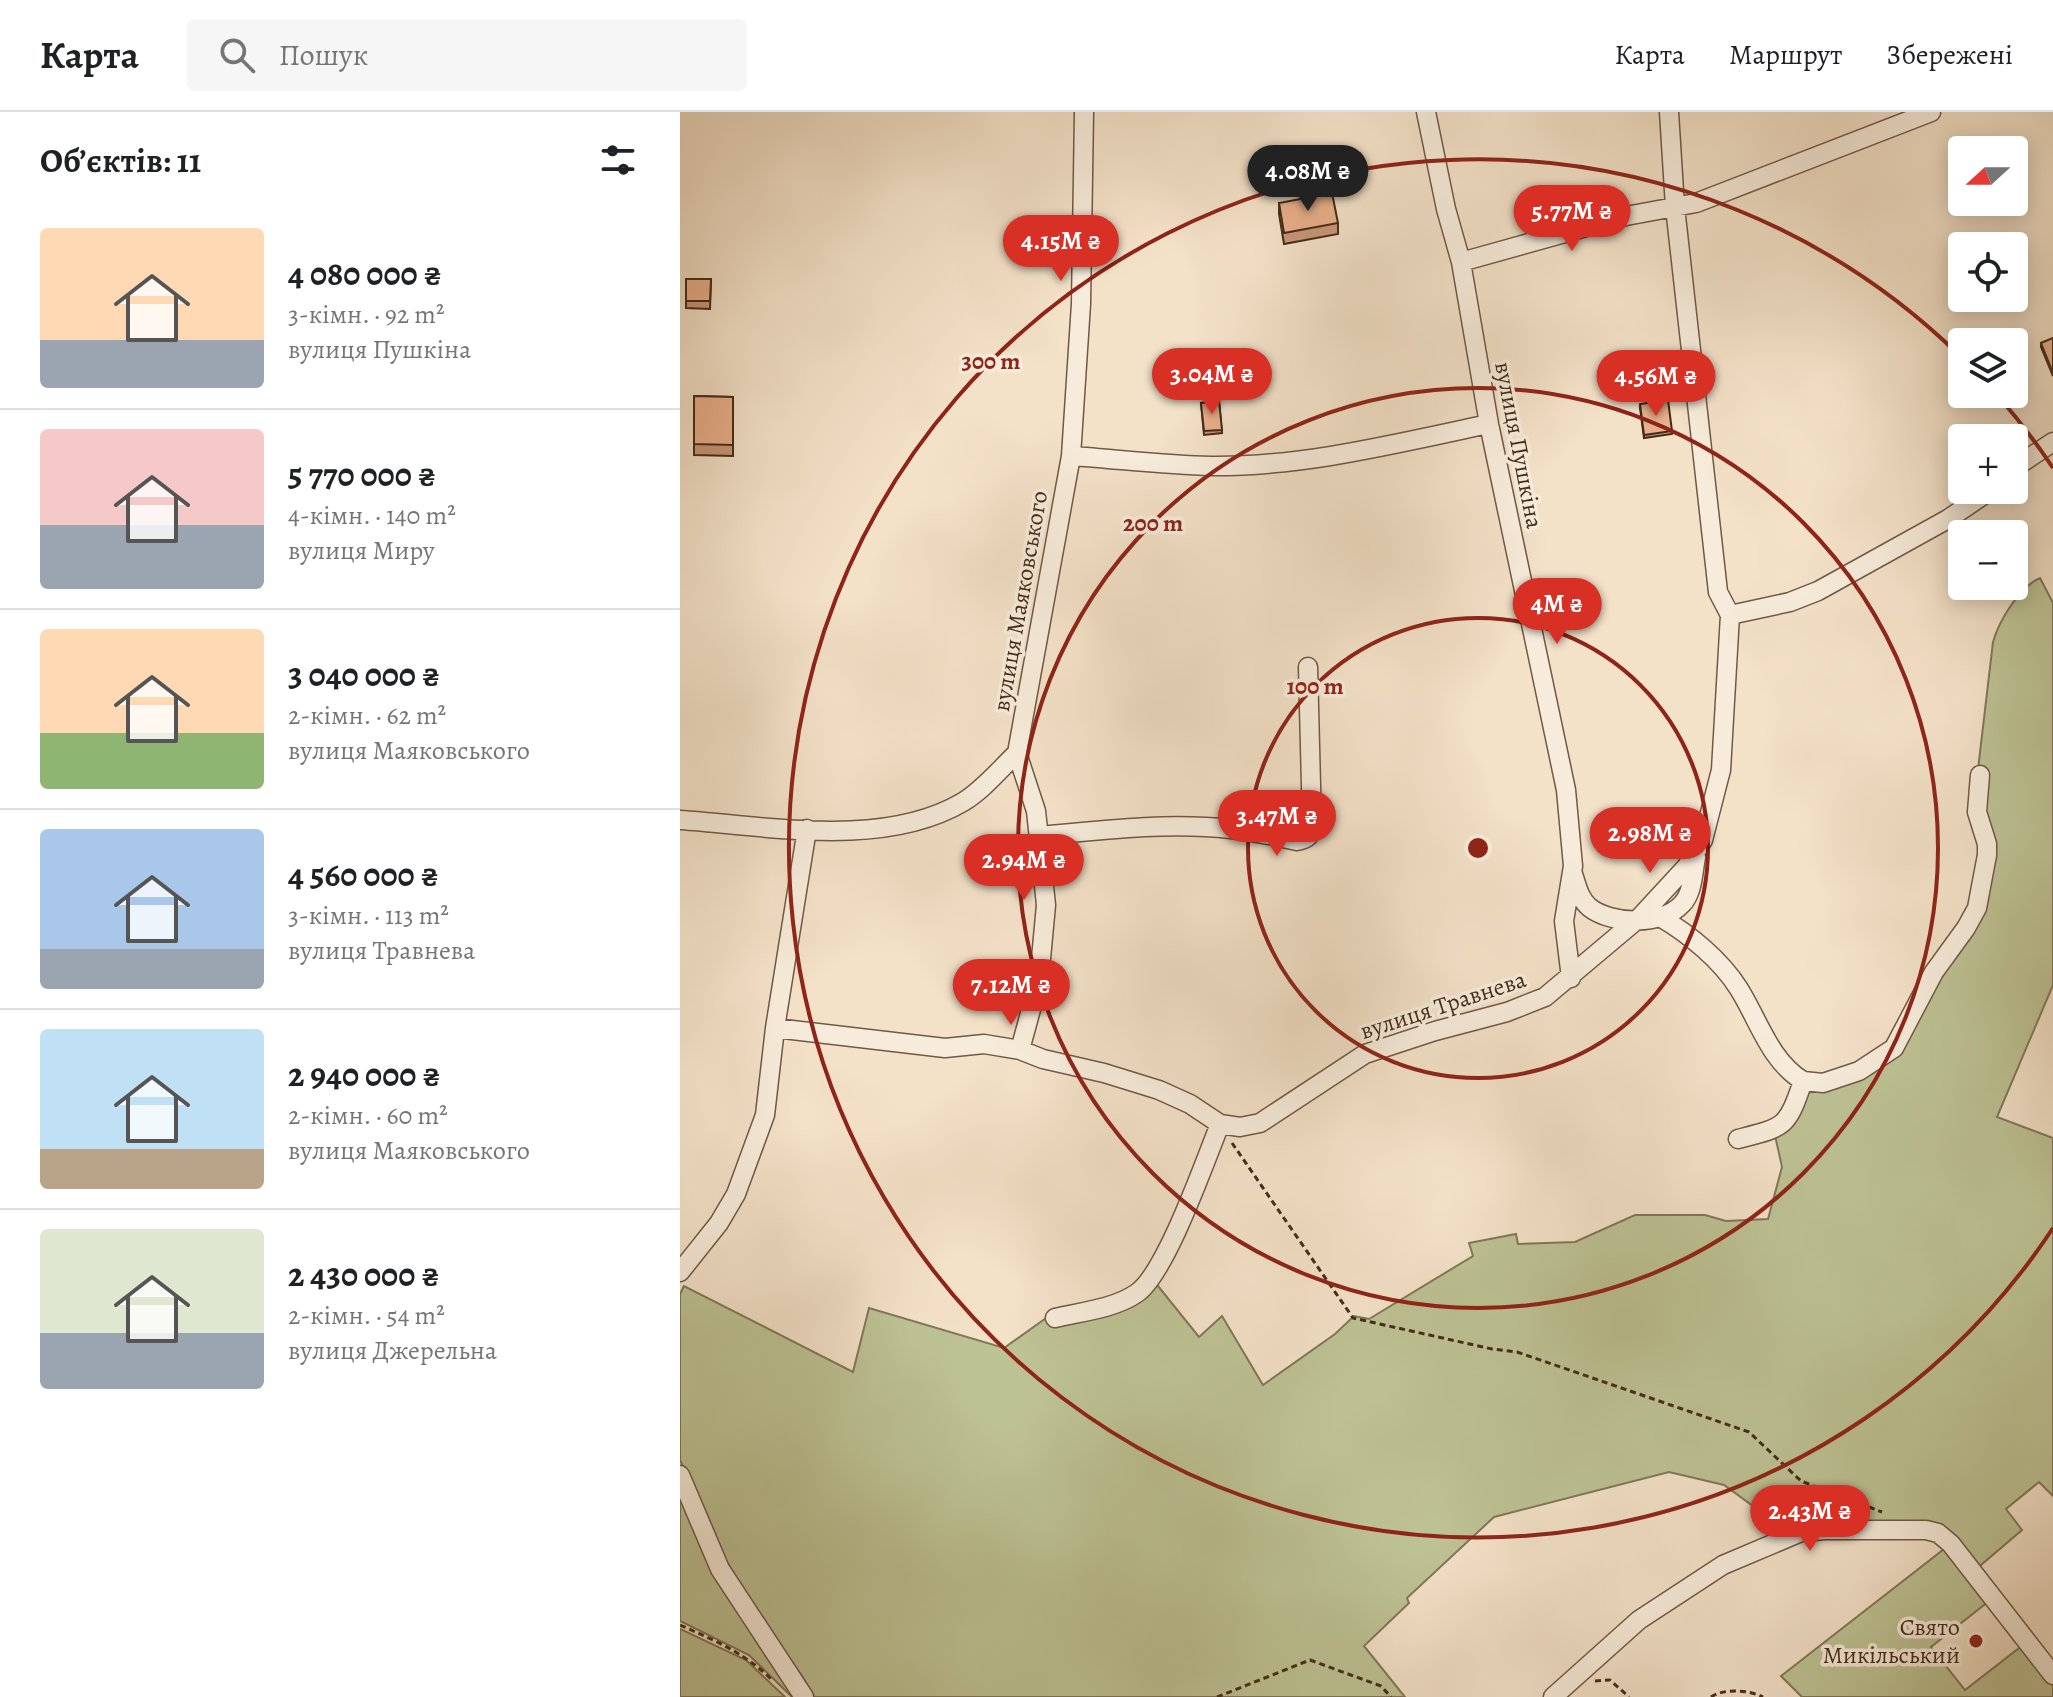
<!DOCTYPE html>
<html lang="uk">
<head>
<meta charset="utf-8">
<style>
	body { margin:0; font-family:Alegreya,serif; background:#f6f6f6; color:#202124; height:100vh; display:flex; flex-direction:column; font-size:30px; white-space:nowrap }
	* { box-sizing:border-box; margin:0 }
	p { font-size:26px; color:#757577 }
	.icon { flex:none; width:44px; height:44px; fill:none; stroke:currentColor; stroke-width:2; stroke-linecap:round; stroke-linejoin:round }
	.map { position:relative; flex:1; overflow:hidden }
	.panel { display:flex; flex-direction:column; background:#fff; width:680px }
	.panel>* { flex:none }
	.needle { width:52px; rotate:249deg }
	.fabs { position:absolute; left:1268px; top:24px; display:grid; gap:16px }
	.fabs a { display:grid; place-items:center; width:80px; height:80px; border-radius:8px; background:#fff; box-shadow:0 4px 20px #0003; font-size:40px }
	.price { position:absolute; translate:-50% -68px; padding:0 18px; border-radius:28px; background:#d93025; color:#fff; font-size:26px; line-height:52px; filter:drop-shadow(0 2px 4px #0008) }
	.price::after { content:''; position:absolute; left:50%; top:48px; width:24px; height:18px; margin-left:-12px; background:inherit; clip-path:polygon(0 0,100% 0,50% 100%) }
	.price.active { background:#222; color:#fff }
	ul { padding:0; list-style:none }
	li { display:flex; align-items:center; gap:24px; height:200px; padding:0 40px }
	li+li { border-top:2px solid #e0e0e0 }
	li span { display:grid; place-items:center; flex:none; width:224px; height:160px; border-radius:8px; color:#555 }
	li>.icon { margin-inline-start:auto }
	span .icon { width:96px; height:96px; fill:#fffc; stroke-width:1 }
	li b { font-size:34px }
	h2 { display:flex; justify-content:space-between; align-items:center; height:96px; padding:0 40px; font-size:34px }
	header { display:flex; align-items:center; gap:48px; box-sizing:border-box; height:112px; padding:0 40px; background:#fff; border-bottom:2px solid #e0e0e0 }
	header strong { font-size:38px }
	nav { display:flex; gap:44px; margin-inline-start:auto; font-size:28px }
	.search { width:560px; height:72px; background:#f6f6f6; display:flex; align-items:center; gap:20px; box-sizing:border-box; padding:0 28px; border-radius:8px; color:#757577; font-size:30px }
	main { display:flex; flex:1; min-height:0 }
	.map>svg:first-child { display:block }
	.green { fill:#bdc294; stroke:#807758; stroke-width:2 }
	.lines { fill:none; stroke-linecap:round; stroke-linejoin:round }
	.minor-casing { stroke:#705946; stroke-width:21 }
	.path { stroke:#442c1b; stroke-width:3; stroke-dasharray:6 4; stroke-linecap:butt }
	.minor { stroke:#f7ecdb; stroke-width:18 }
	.wall { fill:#c89677; stroke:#442c1b; stroke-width:2 }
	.building { fill:#e8af8a; stroke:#442c1b; stroke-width:2 }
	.ring { fill:none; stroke:#8f2418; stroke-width:4 }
	.poi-dot { fill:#8f2418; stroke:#f7ecdb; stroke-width:3 }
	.labels { text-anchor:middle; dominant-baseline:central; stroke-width:7; stroke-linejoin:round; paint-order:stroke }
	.street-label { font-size:24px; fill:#442c1b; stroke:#f7ecdb }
	.poi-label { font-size:24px; fill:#442c1b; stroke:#f7ecdb; text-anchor:end }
	.centre { fill:#8f2418; stroke:#f7ecdb; stroke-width:4 }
	.ring-label { font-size:24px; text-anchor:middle; font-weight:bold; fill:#8f2418; stroke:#f7ecdb; stroke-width:7; stroke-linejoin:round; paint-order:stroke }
</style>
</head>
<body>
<header>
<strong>Карта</strong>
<div class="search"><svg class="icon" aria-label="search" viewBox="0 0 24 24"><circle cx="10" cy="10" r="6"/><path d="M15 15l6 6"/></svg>Пошук</div>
<nav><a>Карта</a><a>Маршрут</a><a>Збережені</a></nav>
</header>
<main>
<section class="panel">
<h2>Об’єктів: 11<svg class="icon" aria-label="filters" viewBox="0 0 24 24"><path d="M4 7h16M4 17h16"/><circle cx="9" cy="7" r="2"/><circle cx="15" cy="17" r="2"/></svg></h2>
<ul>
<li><span style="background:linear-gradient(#ffd9b3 70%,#9aa5b1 0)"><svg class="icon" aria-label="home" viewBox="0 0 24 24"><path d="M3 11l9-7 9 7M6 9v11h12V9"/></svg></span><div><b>4 080 000 ₴</b><p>3-кімн. · 92 m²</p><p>вулиця Пушкіна</p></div></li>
<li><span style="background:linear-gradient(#f6c9c9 60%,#9aa5b1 0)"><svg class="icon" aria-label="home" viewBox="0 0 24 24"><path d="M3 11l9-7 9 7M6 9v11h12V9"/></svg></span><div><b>5 770 000 ₴</b><p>4-кімн. · 140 m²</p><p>вулиця Миру</p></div></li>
<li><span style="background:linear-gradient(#ffd9b3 65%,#8fb573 0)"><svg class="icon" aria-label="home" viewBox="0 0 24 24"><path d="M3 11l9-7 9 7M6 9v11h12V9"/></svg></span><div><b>3 040 000 ₴</b><p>2-кімн. · 62 m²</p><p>вулиця Маяковського</p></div></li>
<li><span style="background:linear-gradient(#a9c7e8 75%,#9aa5b1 0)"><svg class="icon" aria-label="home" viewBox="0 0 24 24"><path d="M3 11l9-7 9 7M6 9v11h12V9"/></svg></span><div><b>4 560 000 ₴</b><p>3-кімн. · 113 m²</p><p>вулиця Травнева</p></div></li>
<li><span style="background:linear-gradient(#bfe0f5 75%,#b9a48a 0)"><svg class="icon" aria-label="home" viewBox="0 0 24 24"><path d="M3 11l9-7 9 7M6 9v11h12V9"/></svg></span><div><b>2 940 000 ₴</b><p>2-кімн. · 60 m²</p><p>вулиця Маяковського</p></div></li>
<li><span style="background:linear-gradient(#dfe7d0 65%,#9aa5b1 0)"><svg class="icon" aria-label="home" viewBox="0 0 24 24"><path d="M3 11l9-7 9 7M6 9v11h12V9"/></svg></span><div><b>2 430 000 ₴</b><p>2-кімн. · 54 m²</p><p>вулиця Джерельна</p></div></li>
</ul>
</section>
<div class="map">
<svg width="1373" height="1585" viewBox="0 0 1373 1585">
	<rect width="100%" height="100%" fill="#f3e1c8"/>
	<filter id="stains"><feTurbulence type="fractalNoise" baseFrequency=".0025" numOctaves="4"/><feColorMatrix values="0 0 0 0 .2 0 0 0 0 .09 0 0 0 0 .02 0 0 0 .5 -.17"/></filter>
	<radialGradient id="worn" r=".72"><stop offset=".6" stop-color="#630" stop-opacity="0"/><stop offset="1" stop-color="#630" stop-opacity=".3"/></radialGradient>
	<!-- green -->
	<path class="green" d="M1360 466 1373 491V873L1317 1005 1373 1026V1384L1359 1370 1326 1397 1342 1418 1295 1458 1259 1418 1110 1421 1044 1373 989 1360 814 1405 727 1486 729 1491 684 1534 725 1585H134L122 1564 67 1487 45 1446 0 1348V1182L4 1174 173 1260 189 1196 324 1236 369 1204 376 1210 474 1169 519 1225 542 1204 583 1273 655 1222 674 1204 689 1207 793 1144 789 1131 836 1122 838 1132 895 1130 955 1103H1025L1046 1109 1088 1107 1102 1055 1094 1019 1135 968 1199 945 1284 815 1303 744 1293 700 1313 530C1319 509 1339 475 1360 466Z
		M2 1380 123 1585H112L69 1543 0 1509V1387Z
		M1268 1434 1309 1489 1251 1535 1285 1578 1343 1533 1373 1570V1585H1122L1101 1564Z
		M0 1517 66 1548 105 1585H0Z"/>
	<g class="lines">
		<!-- minor casing -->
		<g class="minor-casing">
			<path id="minor" d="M746 0 766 97 781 150 809 312 886 678 893 754 884 809 891 866
				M781 150 946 104 1016 91 1251 0
				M391 344C437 347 484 353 531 354 624 355 718 331 809 312
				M1334 356 1373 330
				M1050 503 1110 490 1138 479 1268 407 1311 378
				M0 708C88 714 203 737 283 690 303 678 320 657 337 641
				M360 724C422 718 488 710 551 717 573 719 595 724 617 729 628 727 631 724 632 713L628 555
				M893 762C897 774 899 786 909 795 931 813 982 814 1002 792 1013 781 1013 760 1016 745
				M980 805C1009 822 1041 848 1059 877 1079 909 1090 949 1123 969
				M95 916 265 936 304 932 340 938 363 947 424 961 479 978 510 992 540 1012
				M340 938 359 868 366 793 356 699 337 641 391 344 401 192 404 0
				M1058 1027C1105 1015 1107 1016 1123 969L1143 971 1179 959 1214 936 1254 860 1286 816 1297 796 1307 743V732L1297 700 1300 663
				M0 1160 39 1111 56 1082 85 1003 95 916 127 717
				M375 1206C400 1200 434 1197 457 1181 486 1161 525 1049 540 1012L560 1015 580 1011 685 942 755 919 827 900 865 885 959 806 1007 754 1023 728 1041 658 1050 503 1038 480 995 95 989 0
				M0 1363 40 1457 124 1585
				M873 1585 959 1508 1043 1453 1121 1420 1146 1418H1246L1258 1421 1271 1432 1373 1563"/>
		</g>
		<!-- path -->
		<path class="path" d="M552 1031 673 1206 812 1237 837 1240 1069 1320 1121 1369 1202 1400
			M0 1513C34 1528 65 1541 92 1568
			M915 1569 930 1568 949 1585
			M537 1585 630 1548 701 1574 711 1585
			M1031 1585C1044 1576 1069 1578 1083 1585"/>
		<!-- minor -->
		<use href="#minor" class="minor"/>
	</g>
	<!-- wall -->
	<path class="wall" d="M599 91 658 111V122L604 132 599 102Z
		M6 167H31L30 197 6 196Z
		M1373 226V264L1361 235V231Z
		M14 284 53 285V344L14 343Z
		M539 289 542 321 524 323 521 291Z
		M960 296 992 319V322L964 326Z"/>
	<!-- building -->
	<path class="building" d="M652 81 658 111 604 121 599 91Z
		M6 167H31L30 189H6Z
		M1373 226V261L1361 231Z
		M14 284 53 285V333L14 332Z
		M988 288 992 319 964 323 960 292Z
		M539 289 542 318 524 319 521 291Z"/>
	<!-- distance rings -->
	<g class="ring">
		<circle cx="798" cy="736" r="230"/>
		<circle cx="798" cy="736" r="460"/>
		<path d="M1373 1116A689 689 0 1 1 1281 245M1318 284A689 689 0 0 1 1373 356"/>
	</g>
	<!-- markers -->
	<circle class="poi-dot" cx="1296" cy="1529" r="8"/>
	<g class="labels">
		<!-- street labels -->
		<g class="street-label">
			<text transform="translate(839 333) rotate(79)">вулиця Пушкіна</text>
			<text transform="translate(340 489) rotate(-80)">вулиця Маяковського</text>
			<text transform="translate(763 893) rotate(-18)">вулиця Травнева</text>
		</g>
		<!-- poi labels -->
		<g class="poi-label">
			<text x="1280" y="1515">Свято<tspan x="1280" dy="28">Микільський</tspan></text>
		</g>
	</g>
	<circle cx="798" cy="736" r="12" class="centre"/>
	<g class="ring-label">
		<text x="311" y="257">300 m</text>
		<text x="473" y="419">200 m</text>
		<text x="635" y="582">100 m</text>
	</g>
	<rect width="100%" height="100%" filter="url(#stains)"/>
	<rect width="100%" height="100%" fill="url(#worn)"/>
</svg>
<div class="fabs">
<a><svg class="needle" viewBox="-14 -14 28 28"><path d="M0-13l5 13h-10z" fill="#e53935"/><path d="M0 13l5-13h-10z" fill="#757577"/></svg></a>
<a><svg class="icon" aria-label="locate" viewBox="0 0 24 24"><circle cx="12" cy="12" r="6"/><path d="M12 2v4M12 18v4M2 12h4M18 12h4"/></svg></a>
<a><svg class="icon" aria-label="layers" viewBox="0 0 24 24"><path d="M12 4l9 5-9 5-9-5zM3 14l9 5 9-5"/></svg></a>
<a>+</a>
<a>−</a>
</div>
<b class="price active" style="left:628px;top:101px">4.08M ₴</b>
<b class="price" style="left:892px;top:141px">5.77M ₴</b>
<b class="price" style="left:381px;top:171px">4.15M ₴</b>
<b class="price" style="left:532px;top:304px">3.04M ₴</b>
<b class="price" style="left:976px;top:306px">4.56M ₴</b>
<b class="price" style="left:877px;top:534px">4M ₴</b>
<b class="price" style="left:597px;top:746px">3.47M ₴</b>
<b class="price" style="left:970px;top:763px">2.98M ₴</b>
<b class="price" style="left:344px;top:790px">2.94M ₴</b>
<b class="price" style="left:331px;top:915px">7.12M ₴</b>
<b class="price" style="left:1130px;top:1441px">2.43M ₴</b>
</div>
</main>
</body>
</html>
